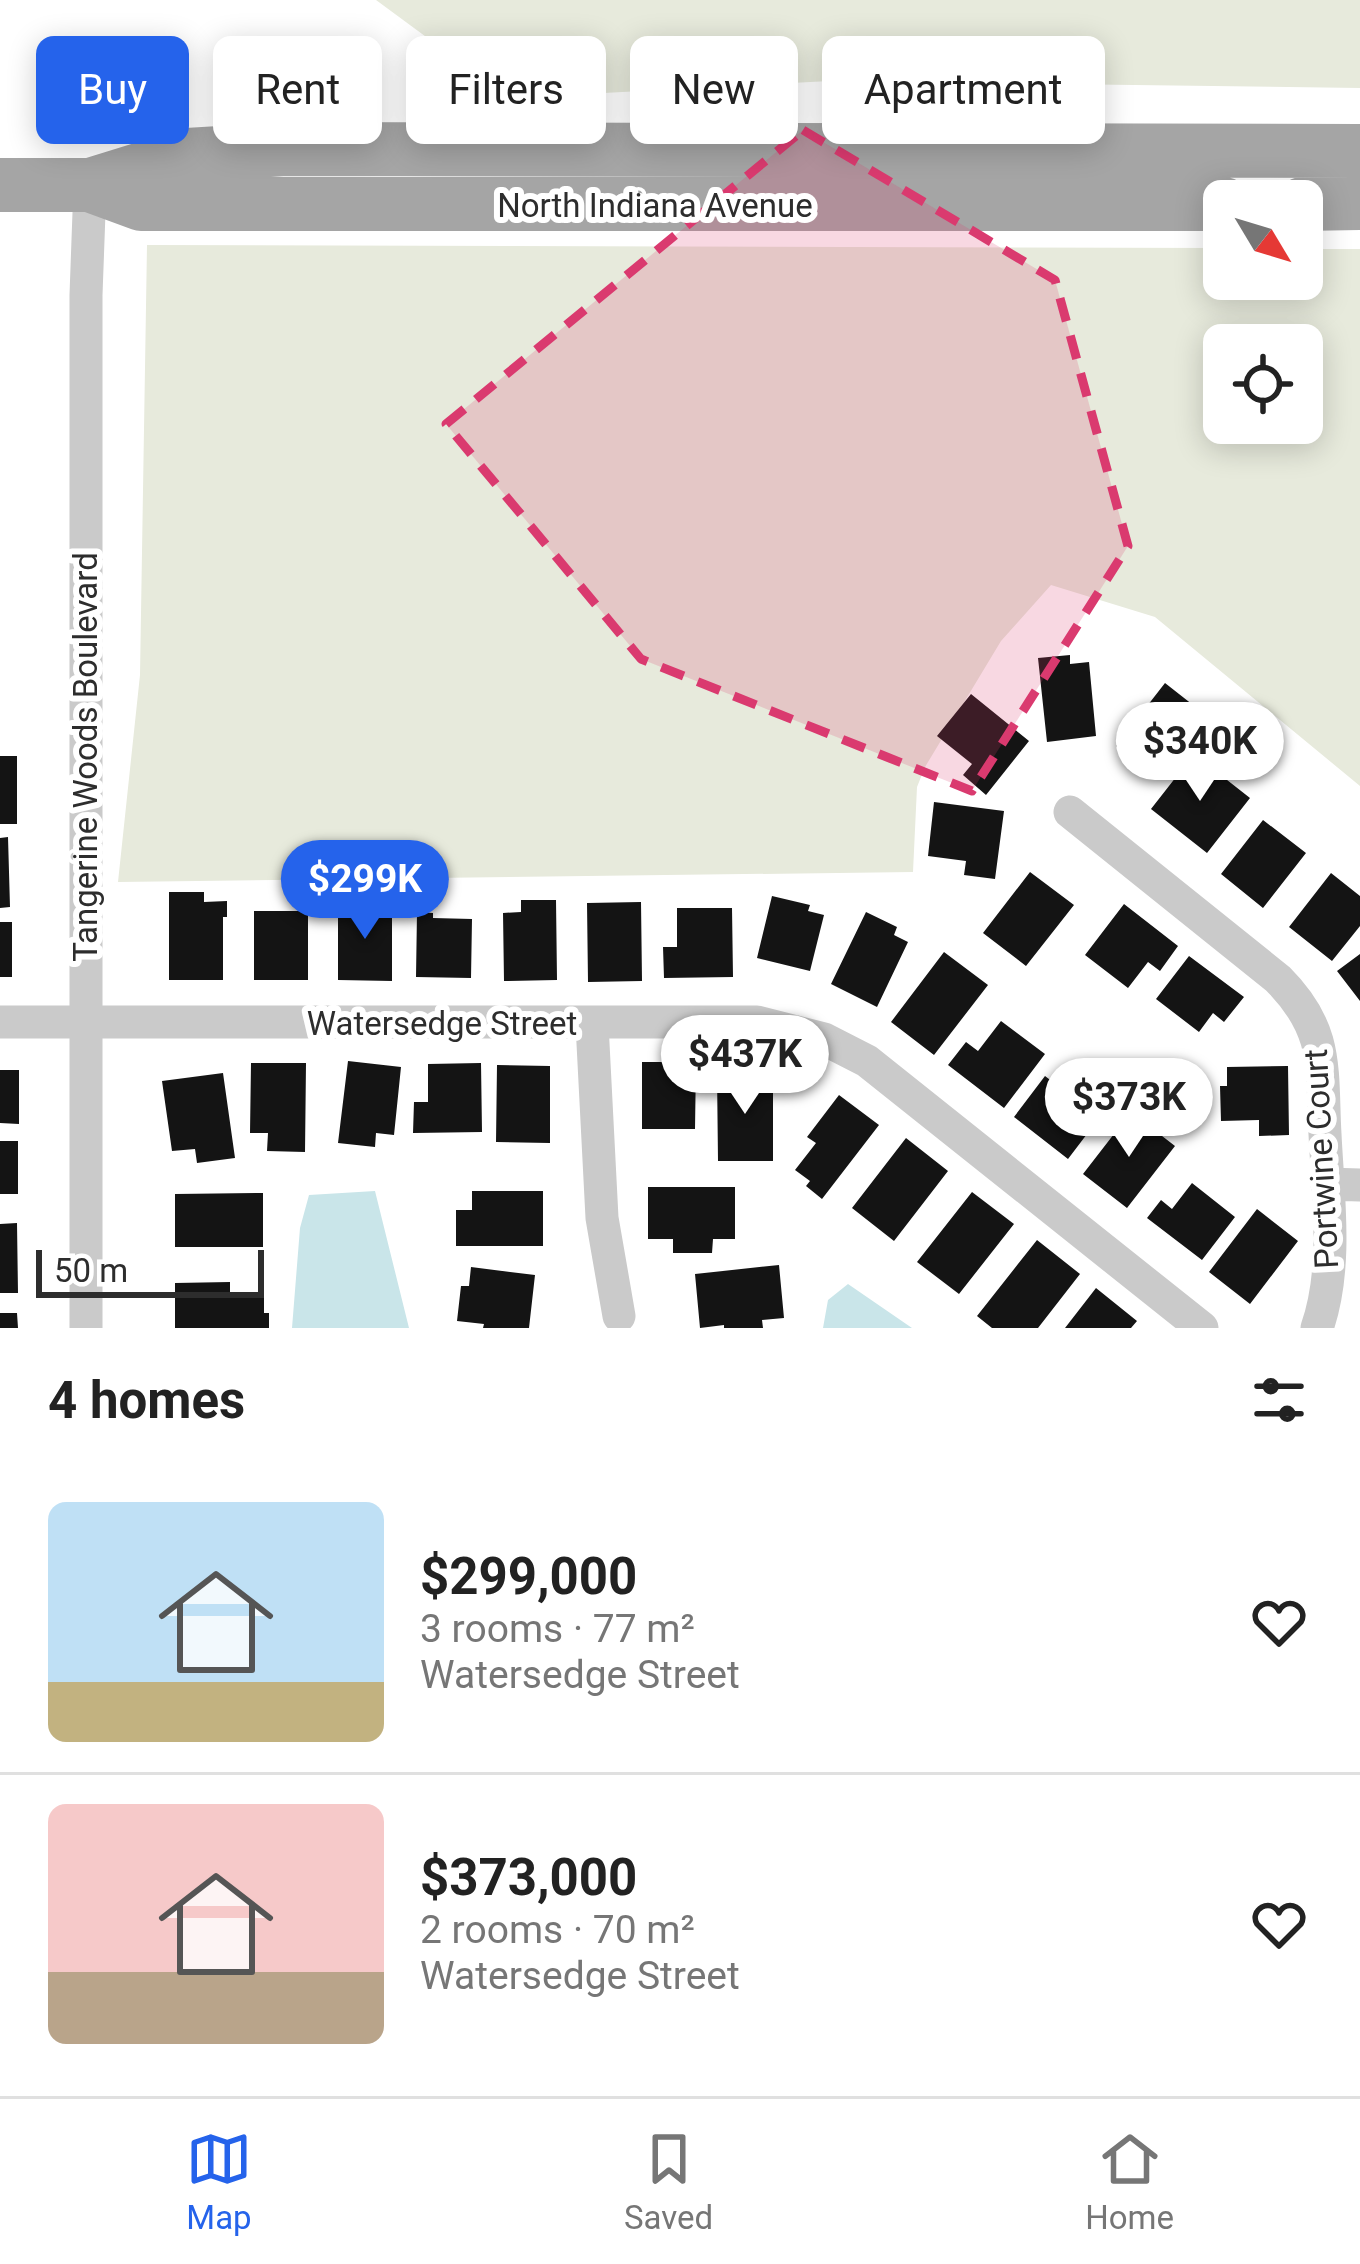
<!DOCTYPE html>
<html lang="en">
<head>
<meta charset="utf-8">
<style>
	body { margin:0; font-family:Roboto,sans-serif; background:#f2f2f2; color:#222; height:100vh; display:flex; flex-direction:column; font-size:45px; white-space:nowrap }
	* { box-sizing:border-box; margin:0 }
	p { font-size:39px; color:#767676 }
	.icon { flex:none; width:66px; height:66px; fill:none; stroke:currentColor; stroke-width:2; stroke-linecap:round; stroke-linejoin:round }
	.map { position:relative; height:1328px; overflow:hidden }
	.side { display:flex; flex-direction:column; background:#fff; flex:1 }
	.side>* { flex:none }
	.banner { position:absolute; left:36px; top:36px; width:1290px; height:108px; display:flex; gap:24px }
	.needle { width:78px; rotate:128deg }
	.buttons { position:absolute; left:1203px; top:180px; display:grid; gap:24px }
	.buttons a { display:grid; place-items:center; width:120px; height:120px; border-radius:18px; background:#fff; box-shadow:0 6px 30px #0003; font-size:60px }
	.scale { position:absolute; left:36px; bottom:30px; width:228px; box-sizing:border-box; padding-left:12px; border:6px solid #2d2d2d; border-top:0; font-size:33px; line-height:42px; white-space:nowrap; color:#2d2d2d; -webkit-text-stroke:9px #fff; paint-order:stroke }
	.price { position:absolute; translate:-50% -102px; padding:0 27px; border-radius:42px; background:#fff; color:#222; font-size:39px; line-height:78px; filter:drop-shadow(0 3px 6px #0008) }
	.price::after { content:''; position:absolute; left:50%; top:72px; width:36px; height:27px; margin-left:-18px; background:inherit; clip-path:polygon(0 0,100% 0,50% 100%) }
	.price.active { background:#2563eb; color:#fff }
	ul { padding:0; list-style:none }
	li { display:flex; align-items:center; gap:36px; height:300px; padding:0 48px }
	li+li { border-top:3px solid #e0e0e0 }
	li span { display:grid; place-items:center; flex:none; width:336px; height:240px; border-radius:18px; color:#555 }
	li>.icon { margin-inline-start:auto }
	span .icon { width:144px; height:144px; fill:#fffc; stroke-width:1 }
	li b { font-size:51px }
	h2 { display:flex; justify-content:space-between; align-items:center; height:144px; padding:0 48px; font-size:51px }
	.chip { padding:0 42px; border-radius:18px; background:#fff; box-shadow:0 6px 30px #0003; font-size:42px; line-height:108px }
	.chip.active { background:#2563eb; color:#fff }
	.tab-bar { display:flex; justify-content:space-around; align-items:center; height:168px; border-top:3px solid #e0e0e0; background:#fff; font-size:33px; color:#767676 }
	.tab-bar a { display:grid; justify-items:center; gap:6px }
	.tab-bar .active { color:#2563eb }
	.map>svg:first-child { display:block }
	.green { fill:#e7eadc; fill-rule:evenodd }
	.water { fill:#c9e5e9 }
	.building { fill:#141414 }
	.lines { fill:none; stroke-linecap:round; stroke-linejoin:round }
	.street { stroke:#cacaca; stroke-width:33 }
	.primary { stroke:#a5a5a5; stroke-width:54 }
	.marked { fill:#da3a6f; fill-opacity:0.2; stroke:#da3a6f; stroke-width:9; stroke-dasharray:24 15; stroke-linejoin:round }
	.labels { text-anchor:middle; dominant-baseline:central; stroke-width:12; stroke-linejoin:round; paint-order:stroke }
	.street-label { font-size:33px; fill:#2d2d2d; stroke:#fff }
</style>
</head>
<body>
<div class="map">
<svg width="1360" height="1328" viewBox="0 0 1360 1328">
	<rect width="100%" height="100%" fill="#fff"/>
	<!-- green -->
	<path class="green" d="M376 0H1360V88L830 81 509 98Z
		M147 245 1224 248V279H1302V249H1360V786L1155 617 1051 585 1001 641 925 767 917 787 913 872 118 882 140 675ZM1224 345H1302V423H1224Z"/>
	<!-- water -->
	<path class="water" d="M375 1191 409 1328H292L300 1228 309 1195Z
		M848 1284 912 1328H823L828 1300Z"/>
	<!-- building -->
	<path class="building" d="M1070 655V664L1089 662 1096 736 1047 742 1038 658Z
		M1165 683 1207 716 1158 779 1116 746Z
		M971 694 1029 741 986 795 963 775 972 764 937 736Z
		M1194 754 1250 798 1207 853 1151 809Z
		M0 756H17V824H0Z
		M934 802 1004 811 995 879 964 875 966 861 928 856Z
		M1263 820 1306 853 1263 908 1221 874Z
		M8 837 10 907 0 908V838Z
		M1030 872 1074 905 1026 966 983 933Z
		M1331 873 1360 896V926L1332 961 1289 927Z
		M169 892H204V902L227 901V917H223V980H169Z
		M772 896 810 905 808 911 824 915 810 971 757 958Z
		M521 900H556L557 980 504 981 503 913 521 912Z
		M641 902 642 981 588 982 587 903Z
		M338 903H392V981L338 980Z
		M1124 904 1178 946 1160 971 1148 962 1128 988 1085 955Z
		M677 908H732L733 977 664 978 663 947H677Z
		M254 911H308V980H254Z
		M417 912 433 913V918L472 919 471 978 416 977Z
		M866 912 897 927 894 935 908 942 877 1007 831 984Z
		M0 922H12V977H0Z
		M944 952 988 985 934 1055 891 1022Z
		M1360 954V1001L1337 971Z
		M1189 956 1244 997 1224 1022 1213 1013 1199 1032 1156 999Z
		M1001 1021 1045 1054 1004 1108 948 1065 966 1042 978 1051Z
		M348 1061 401 1067 394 1135 376 1133 375 1147 338 1143Z
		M642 1062H696L695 1129H642Z
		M251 1063H306L305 1152 267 1151 268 1133H250Z
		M481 1063 482 1132 413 1133 414 1102H428V1064Z
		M497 1065 550 1066V1143L496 1142Z
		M1288 1066 1289 1135 1259 1136V1120L1221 1121 1220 1086H1227V1067Z
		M0 1070H19V1124L0 1123Z
		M773 1072V1161H718L717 1073Z
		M223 1073 235 1158 197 1163 195 1149 172 1151 162 1081Z
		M1045 1076 1088 1109 1075 1126 1087 1134 1068 1159 1014 1117Z
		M839 1095 879 1125 822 1199 806 1186 810 1181 795 1170 816 1143 807 1137Z
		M1131 1112 1175 1146 1127 1208 1083 1174Z
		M906 1138 948 1171 894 1241 852 1208Z
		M0 1141H18V1194H0Z
		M1192 1183 1235 1217 1202 1260 1147 1218 1161 1200 1172 1209Z
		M648 1187H735V1239H713L712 1253H673V1239H648Z
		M472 1191H543V1246H456V1210H472Z
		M972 1192 1014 1224 959 1294 917 1262Z
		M263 1193V1247H175V1194Z
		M1257 1209 1298 1241 1250 1304 1209 1272Z
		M17 1223 18 1293H0V1224Z
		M1037 1240 1080 1274 1038 1328H992L977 1316Z
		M779 1265 784 1318 762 1320 763 1328H724V1325L700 1328 695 1274Z
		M471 1267 535 1275 529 1328H483L484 1324 457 1321 461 1286H469Z
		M230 1282V1294L264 1293V1313H269V1328H175V1283Z
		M1096 1288 1137 1321 1131 1328H1065Z
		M0 1313H17L18 1328H0Z"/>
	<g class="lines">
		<!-- street -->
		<path class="street" d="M1070 812 1278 979C1295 996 1310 1017 1317 1041 1325 1070 1323 1103 1325 1134 1328 1197 1338 1268 1317 1328
			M0 1022H757L824 1039 867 1061 1202 1328
			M592 1024 602 1218 619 1316
			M1327 1184 1360 1185
			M86 1328V295L90 185"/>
		<!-- primary -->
		<path class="primary" d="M0 185H90L187 155 286 149 1360 151
			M92 186 141 204H1224
			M1302 204 1360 203"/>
	</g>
	<!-- marked area -->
	<path class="marked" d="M803 130 1055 280 1128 546 972 791 641 659 446 424Z"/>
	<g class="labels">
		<!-- street labels -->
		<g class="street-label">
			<text x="655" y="205">North Indiana Avenue</text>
			<text transform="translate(85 757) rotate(-90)">Tangerine Woods Boulevard</text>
			<text x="442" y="1023">Watersedge Street</text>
			<text transform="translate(1321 1159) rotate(-93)">Portwine Court</text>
		</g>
	</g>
</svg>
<div class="buttons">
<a><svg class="needle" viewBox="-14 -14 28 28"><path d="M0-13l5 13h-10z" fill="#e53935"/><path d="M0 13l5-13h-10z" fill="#767676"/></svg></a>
<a><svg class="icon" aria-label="locate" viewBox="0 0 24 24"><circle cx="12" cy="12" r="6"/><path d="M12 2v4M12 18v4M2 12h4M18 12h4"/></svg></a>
</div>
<div class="scale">50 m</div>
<b class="price" style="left:1200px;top:804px">$340K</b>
<b class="price active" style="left:365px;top:942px">$299K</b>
<b class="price" style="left:745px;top:1117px">$437K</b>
<b class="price" style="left:1129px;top:1160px">$373K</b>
<div class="banner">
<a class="chip active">Buy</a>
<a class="chip">Rent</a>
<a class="chip">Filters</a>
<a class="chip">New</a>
<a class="chip">Apartment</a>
</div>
</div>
<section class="side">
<h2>4 homes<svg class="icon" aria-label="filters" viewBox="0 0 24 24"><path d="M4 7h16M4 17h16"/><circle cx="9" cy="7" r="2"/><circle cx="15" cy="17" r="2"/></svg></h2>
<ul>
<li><span style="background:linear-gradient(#bfe0f5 75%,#c2b280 0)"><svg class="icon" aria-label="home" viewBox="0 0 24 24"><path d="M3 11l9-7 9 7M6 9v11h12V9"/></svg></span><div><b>$299,000</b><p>3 rooms · 77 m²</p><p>Watersedge Street</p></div><svg class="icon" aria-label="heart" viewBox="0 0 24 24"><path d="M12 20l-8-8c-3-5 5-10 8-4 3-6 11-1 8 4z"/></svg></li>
<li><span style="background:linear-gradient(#f6c9c9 70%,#b9a48a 0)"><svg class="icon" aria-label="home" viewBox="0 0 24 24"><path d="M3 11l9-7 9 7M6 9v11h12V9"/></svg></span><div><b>$373,000</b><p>2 rooms · 70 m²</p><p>Watersedge Street</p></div><svg class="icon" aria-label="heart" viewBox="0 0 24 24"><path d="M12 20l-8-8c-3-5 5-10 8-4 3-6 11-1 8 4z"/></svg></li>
</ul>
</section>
<nav class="tab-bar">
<a class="active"><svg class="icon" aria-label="map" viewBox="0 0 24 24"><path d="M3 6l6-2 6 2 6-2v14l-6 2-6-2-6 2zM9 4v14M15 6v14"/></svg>Map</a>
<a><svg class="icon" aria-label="saved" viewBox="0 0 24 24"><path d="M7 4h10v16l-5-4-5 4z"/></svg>Saved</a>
<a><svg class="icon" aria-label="home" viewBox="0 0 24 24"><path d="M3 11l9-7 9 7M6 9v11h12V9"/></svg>Home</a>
</nav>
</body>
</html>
